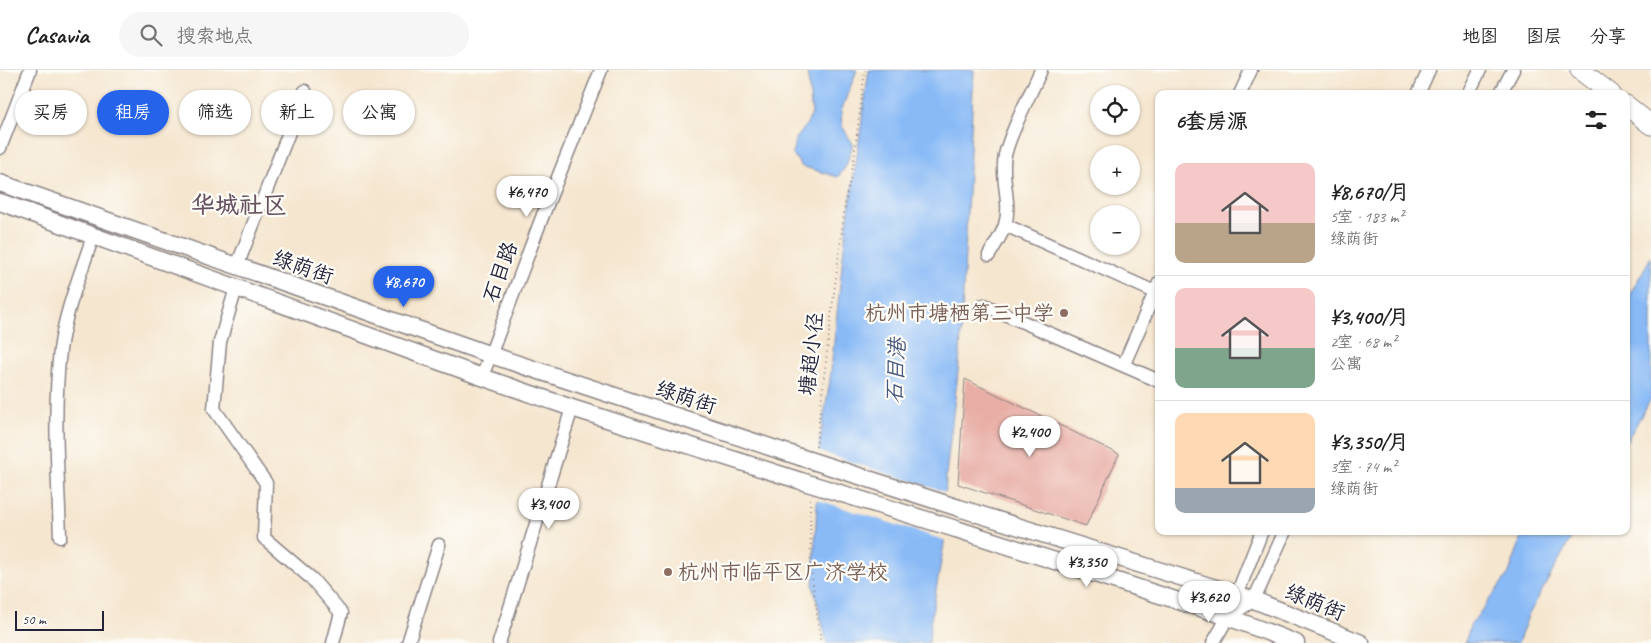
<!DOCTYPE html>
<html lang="zh">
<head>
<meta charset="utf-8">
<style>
	body { margin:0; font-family:Caveat,"LXGW WenKai TC",sans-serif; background:#f6f6f6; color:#222; height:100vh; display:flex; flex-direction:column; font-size:19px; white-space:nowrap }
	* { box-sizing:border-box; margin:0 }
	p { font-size:16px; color:#767676 }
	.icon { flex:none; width:28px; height:28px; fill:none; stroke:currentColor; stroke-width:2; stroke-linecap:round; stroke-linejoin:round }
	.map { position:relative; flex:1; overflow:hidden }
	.panel { position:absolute; left:1155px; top:20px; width:475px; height:445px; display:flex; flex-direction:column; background:#fff; border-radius:10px; box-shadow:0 1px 4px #0004 }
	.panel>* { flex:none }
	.hud { position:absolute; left:15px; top:20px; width:475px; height:45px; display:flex; gap:10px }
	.tools { position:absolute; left:1090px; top:15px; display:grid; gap:10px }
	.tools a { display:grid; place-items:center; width:50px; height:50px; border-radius:50%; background:#fff; box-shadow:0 1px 4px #0004; font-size:25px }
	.scale { position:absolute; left:15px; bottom:12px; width:89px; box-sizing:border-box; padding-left:5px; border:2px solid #22223b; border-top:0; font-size:14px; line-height:18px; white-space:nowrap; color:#22223b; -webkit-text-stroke:4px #fdfcf7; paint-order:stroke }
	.price { position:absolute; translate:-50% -42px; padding:0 11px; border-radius:18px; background:#fff; color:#222; font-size:16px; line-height:32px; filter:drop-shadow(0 1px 2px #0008) }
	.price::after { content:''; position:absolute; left:50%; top:30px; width:15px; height:11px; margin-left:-8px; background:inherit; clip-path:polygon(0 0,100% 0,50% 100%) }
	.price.selected { background:#2563eb; color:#fff }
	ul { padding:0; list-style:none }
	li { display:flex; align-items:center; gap:15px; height:125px; padding:0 20px }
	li+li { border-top:1px solid #e0e0e0 }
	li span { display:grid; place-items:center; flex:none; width:140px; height:100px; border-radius:10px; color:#555 }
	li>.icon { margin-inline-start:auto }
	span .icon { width:60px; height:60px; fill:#fffc; stroke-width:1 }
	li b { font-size:21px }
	h2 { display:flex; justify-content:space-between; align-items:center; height:60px; padding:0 20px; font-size:21px }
	.tag { padding:0 18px; border-radius:22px; background:#fff; box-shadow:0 1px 4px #0004; font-size:18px; line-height:45px }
	.tag.selected { background:#2563eb; color:#fff }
	header { display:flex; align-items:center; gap:30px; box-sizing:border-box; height:70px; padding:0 25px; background:#fff; border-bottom:1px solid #e0e0e0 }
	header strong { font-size:24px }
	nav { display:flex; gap:28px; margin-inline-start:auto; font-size:18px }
	.search { width:350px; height:45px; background:#f6f6f6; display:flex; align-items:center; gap:12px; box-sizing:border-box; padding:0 18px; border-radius:28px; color:#767676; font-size:19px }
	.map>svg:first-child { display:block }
	.water { fill:#89baf6; stroke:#566e98 }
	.pier { fill:#f5e6cf }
	.building { fill:#e8aea5 }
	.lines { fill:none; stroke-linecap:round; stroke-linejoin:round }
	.minor-casing { stroke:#8c8485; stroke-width:15 }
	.major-casing { stroke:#8c8485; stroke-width:19 }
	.highway-casing { stroke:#8c8485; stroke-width:21 }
	.path { stroke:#8c8485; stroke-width:2; stroke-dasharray:1 4; stroke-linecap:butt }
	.minor { stroke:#fff; stroke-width:12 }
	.major { stroke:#fff; stroke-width:16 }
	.highway { stroke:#fff; stroke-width:19 }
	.major-bridge-casing { stroke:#8c8485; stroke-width:19; stroke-linecap:butt }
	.major-bridge { stroke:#fff; stroke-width:16 }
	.education-dot { fill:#8d6e63; stroke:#fdfcf7; stroke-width:2 }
	.labels { text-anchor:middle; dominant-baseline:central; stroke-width:4.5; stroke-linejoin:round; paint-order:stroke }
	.street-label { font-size:21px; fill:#22223b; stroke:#fdfcf7 }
	.education-label { font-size:21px; fill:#785e54; stroke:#fdfcf7; text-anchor:end }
	.water-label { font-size:22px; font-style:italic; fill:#46577c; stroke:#fdfcf7 }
	.quarter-label { font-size:24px; font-weight:bold; fill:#675360; stroke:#fdfcf7 }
</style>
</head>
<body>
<header>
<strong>Casavia</strong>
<div class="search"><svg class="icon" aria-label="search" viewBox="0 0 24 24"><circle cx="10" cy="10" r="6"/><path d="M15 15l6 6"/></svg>搜索地点</div>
<nav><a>地图</a><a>图层</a><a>分享</a></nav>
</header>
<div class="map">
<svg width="1651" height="573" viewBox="0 0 1651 573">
	<rect width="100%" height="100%" fill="#fdfcf7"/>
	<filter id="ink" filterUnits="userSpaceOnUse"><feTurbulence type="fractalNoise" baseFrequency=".02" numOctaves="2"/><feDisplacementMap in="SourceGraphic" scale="10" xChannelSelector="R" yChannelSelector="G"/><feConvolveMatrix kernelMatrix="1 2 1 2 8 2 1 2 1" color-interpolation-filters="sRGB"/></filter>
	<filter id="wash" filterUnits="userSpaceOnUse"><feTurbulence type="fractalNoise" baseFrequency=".0096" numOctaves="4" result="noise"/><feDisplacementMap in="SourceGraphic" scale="20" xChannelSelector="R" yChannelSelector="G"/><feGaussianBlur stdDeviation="1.12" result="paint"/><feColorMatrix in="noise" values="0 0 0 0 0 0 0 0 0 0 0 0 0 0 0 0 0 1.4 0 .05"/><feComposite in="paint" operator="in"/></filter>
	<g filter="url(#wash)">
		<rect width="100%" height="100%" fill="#f5e6cf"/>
		<!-- water -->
		<path class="water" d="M807 0H857L841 41 842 56 853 74 846 96 838 107 801 96 792 83 796 69 805 57 812 44Z
			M869 0H974L960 284 946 405 944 474 930 555 929 573H827L813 515 820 371 830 310 844 177Z
			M1651 187V329L1626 372V231Z
			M1524 461H1575L1528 546 1518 573H1465L1470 556 1509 503Z"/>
		<!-- pier -->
		<path class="pier" d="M818 381 948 423 947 471 815 429Z"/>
		<g id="blocks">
			<!-- building -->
			<path class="building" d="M965 309 1119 384 1086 456 958 414Z"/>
		</g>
	</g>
	<g filter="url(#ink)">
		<use href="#blocks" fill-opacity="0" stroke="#8c8485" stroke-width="1"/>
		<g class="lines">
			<!-- minor casing -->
			<g class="minor-casing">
				<path id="minor" d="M1240 24 1251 0
					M1418 24 1429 0
					M1468 24 1480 0
					M1500 24 1513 0
					M0 78 30 0
					M1005 155 1155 222
					M989 185C994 176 1002 165 1005 155 1012 133 1000 108 1005 85 1011 60 1030 25 1041 0
					M237 196 305 21
					M236 218 220 272 214 339 266 413 264 468 312 509 341 543 333 573
					M984 235 1159 311
					M1124 294 1159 213
					M482 307 541 150 601 0
					M60 467C58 404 53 342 60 280 65 241 81 203 93 166
					M1228 547 1262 461
					M408 573 439 475
					M499 573 572 338
					M1213 573 1228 547 1254 530 1285 461"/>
			</g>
			<!-- major casing -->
			<g class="major-casing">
				<path id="major" d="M0 113 491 285 800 387
					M0 132 482 307 572 338 801 411
					M959 438 1254 530 1361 573
					M956 459 1228 547 1296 573"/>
			</g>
			<!-- highway casing -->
			<g class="highway-casing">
				<path id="highway" d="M1580 0 1611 24
					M1626 35 1651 55"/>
			</g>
			<!-- path -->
			<path class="path" d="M816 377 832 239 846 128 853 96 865 0
				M810 429 811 501 821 573"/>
			<!-- minor -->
			<use href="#minor" class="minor"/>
			<!-- major -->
			<use href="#major" class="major"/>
			<!-- highway -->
			<use href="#highway" class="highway"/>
			<!-- major-bridge casing -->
			<g class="major-bridge-casing">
				<path id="major-bridge" d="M800 387 959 438
					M801 411 956 459"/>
			</g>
			<!-- major-bridge -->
			<use href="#major-bridge" class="major-bridge"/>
		</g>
	</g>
	<!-- markers -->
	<g class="education-dot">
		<circle cx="1064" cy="243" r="5"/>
		<circle cx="668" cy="502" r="5"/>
	</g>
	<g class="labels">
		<!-- street labels -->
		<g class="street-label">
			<text transform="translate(303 197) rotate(19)">绿荫街</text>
			<text transform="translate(500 202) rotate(-70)">石目路</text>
			<text transform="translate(811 284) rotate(-84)">塘超小径</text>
			<text transform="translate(686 327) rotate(18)">绿荫街</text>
			<text transform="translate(1315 532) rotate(22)">绿荫街</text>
		</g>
		<!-- education labels -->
		<g class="education-label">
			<text x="1054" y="243">杭州市塘栖第三中学</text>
			<text x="678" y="502" text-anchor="start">杭州市临平区广济学校</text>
		</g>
		<!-- water labels -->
		<g class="water-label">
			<text transform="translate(896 301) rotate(-87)">石目港</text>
		</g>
		<!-- quarter labels -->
		<g class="quarter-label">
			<text x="239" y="135">华城社区</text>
		</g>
	</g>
</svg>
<div class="tools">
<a><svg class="icon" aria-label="locate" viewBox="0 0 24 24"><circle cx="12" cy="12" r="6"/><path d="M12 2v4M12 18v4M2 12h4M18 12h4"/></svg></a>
<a>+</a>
<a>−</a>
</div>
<div class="scale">50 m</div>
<b class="price" style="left:527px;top:148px">¥6,470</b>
<b class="price selected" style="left:404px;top:238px">¥8,670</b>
<b class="price" style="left:1030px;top:388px">¥2,400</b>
<b class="price" style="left:549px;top:460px">¥3,400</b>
<b class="price" style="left:1087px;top:518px">¥3,350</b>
<b class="price" style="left:1209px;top:553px">¥3,620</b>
<div class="hud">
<a class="tag">买房</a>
<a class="tag selected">租房</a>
<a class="tag">筛选</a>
<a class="tag">新上</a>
<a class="tag">公寓</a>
</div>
<section class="panel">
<h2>6套房源<svg class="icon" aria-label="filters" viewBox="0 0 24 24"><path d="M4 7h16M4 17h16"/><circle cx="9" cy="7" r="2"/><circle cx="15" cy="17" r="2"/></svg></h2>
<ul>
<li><span style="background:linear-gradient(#f6c9c9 60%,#b9a48a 0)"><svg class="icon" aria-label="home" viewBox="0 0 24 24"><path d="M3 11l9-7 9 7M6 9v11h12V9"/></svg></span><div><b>¥8,670/月</b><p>5室 · 183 m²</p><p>绿荫街</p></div></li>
<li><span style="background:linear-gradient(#f6c9c9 60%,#7fa58c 0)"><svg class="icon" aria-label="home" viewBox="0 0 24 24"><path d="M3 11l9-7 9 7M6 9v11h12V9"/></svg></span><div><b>¥3,400/月</b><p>2室 · 68 m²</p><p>公寓</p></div></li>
<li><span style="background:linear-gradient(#ffd9b3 75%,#9aa5b1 0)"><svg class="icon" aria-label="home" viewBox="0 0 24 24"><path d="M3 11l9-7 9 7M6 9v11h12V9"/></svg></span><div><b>¥3,350/月</b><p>3室 · 74 m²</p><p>绿荫街</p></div></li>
</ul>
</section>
</div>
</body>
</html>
